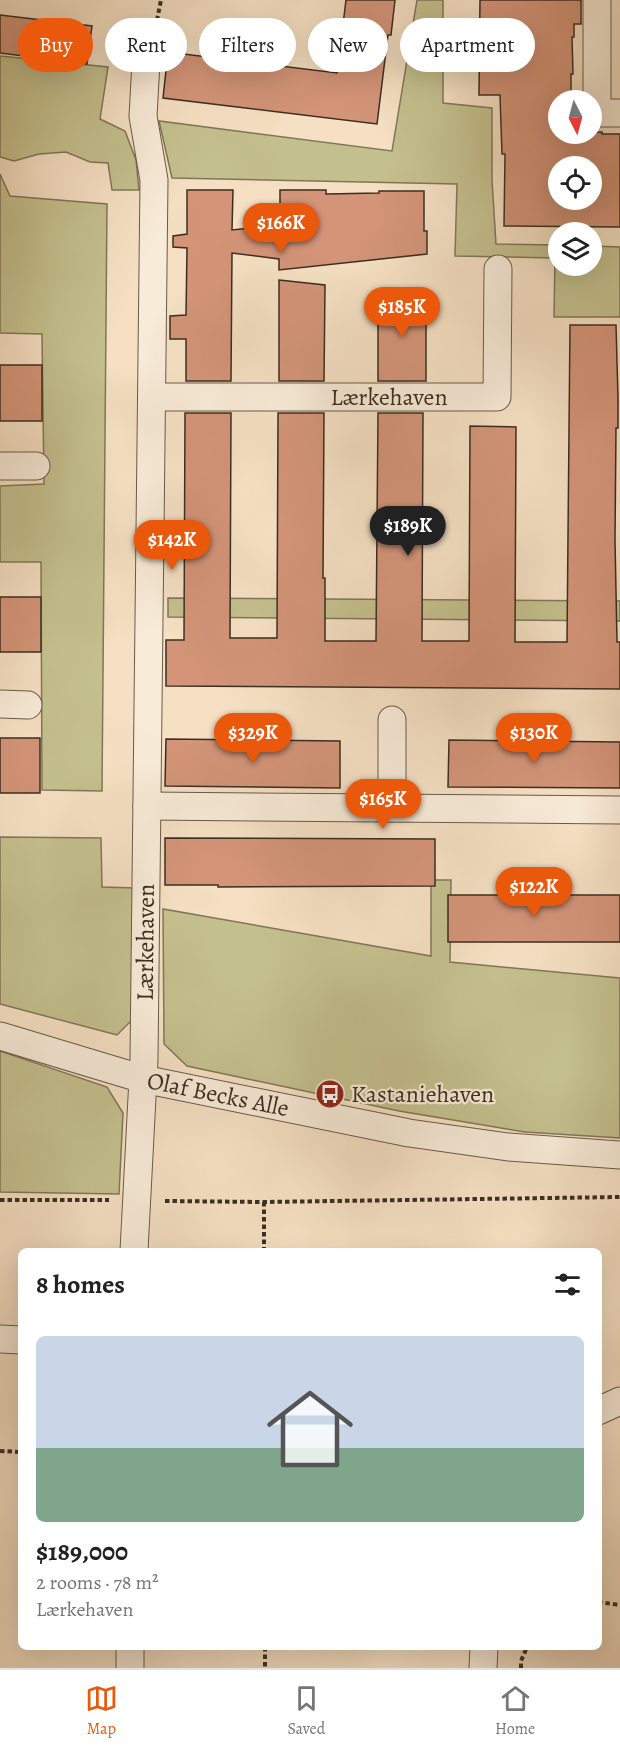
<!DOCTYPE html>
<html lang="en">
<head>
<meta charset="utf-8">
<style>
	body { margin:0; font-family:Alegreya,serif; background:#f2f2f2; color:#222; height:100vh; display:flex; flex-direction:column; font-size:22px; white-space:nowrap }
	* { box-sizing:border-box; margin:0 }
	p { font-size:20px; color:#767676 }
	.icon { flex:none; width:33px; height:33px; fill:none; stroke:currentColor; stroke-width:2; stroke-linecap:round; stroke-linejoin:round }
	.map { position:relative; flex:1; overflow:hidden }
	.side { position:absolute; left:18px; top:1248px; width:584px; height:402px; display:flex; flex-direction:column; background:#fff; border-radius:9px; box-shadow:0 6px 24px #0002 }
	.side>* { flex:none }
	.top-card { position:absolute; left:18px; top:18px; width:585px; height:54px; display:flex; gap:12px }
	.needle { width:39px; rotate:174deg }
	.buttons { position:absolute; left:548px; top:90px; display:grid; gap:12px }
	.buttons a { display:grid; place-items:center; width:54px; height:54px; border-radius:50%; background:#fff; box-shadow:0 6px 24px #0002; font-size:30px }
	.price { position:absolute; translate:-50% -51px; padding:0 14px; border-radius:21px; background:#ea580c; color:#fff; font-size:20px; line-height:39px; filter:drop-shadow(0 2px 3px #0008) }
	.price::after { content:''; position:absolute; left:50%; top:36px; width:18px; height:14px; margin-left:-9px; background:inherit; clip-path:polygon(0 0,100% 0,50% 100%) }
	.price.current { background:#222; color:#fff }
	ul { padding:0; list-style:none }
	li { display:grid; align-content:center; gap:12px; height:318px; padding:0 18px }
	li span { display:grid; place-items:center; height:186px; border-radius:9px; color:#555 }
	li>.icon { margin-inline-start:auto }
	span .icon { width:108px; height:108px; fill:#fffc; stroke-width:1 }
	li b { font-size:26px }
	h2 { display:flex; justify-content:space-between; align-items:center; height:72px; padding:0 18px; font-size:26px }
	.pill { padding:0 21px; border-radius:27px; background:#fff; box-shadow:0 6px 24px #0002; font-size:21px; line-height:54px }
	.pill.current { background:#ea580c; color:#fff }
	.menu { display:flex; justify-content:space-around; align-items:center; height:84px; border-top:2px solid #e0e0e0; background:#fff; font-size:16px; color:#767676 }
	.menu a { display:grid; justify-items:center; gap:3px }
	.menu .current { color:#ea580c }
	.map>svg:first-child { display:block }
	.green { fill:#c4c08e; stroke:#807758; stroke-width:1.5 }
	.building { fill:#d39478; stroke:#3b2e21; stroke-width:1.5; fill-rule:evenodd }
	.lines { fill:none; stroke-linecap:round; stroke-linejoin:round }
	.street-casing { stroke:#6a5a4a; stroke-width:29 }
	.path { stroke:#3b2e21; stroke-width:4; stroke-dasharray:4.5 3; stroke-linecap:butt }
	.street { stroke:#f8ebd8; stroke-width:27 }
	.labels { text-anchor:middle; dominant-baseline:central; stroke-width:4.5; stroke-linejoin:round; paint-order:stroke }
	.street-label { font-size:24px; fill:#3b2e21; stroke:#f8ebd8 }
	.poi-label { font-size:24px; fill:#3b2e21; stroke:#f8ebd8; text-anchor:start }
</style>
</head>
<body>
<div class="map">
<svg width="620" height="1668" viewBox="0 0 620 1668">
	<rect width="100%" height="100%" fill="#f5e0c3"/>
	<filter id="stains"><feTurbulence type="fractalNoise" baseFrequency=".00333" numOctaves="4"/><feColorMatrix values="0 0 0 0 .2 0 0 0 0 .09 0 0 0 0 .02 0 0 0 .5 -.17"/></filter>
	<radialGradient id="worn" r=".72"><stop offset=".6" stop-color="#630" stop-opacity="0"/><stop offset="1" stop-color="#630" stop-opacity=".3"/></radialGradient>
	<!-- green -->
	<path class="green" d="M417 0H443V103L492 108V180L496 244 558 245V266H591V246L620 247V317H554L555 258 455 256 457 184 172 178 159 121 392 151Z
		M0 56 108 67 100 119 125 131 136 160 139 190H112L108 163 90 162 66 152 39 154 14 161 0 157Z
		M0 174 10 196 107 204 102 791 42 790 41 562H0V486L44 484 42 334 0 333Z
		M168 598 620 601V621L168 617Z
		M0 837 101 838 102 887 136 888 131 1021 117 1035 0 1004Z
		M431 880H451L450 962 620 978V1138L525 1132 399 1111 187 1066 164 1044 163 909 431 956Z
		M0 1051 107 1087 123 1113 119 1194 0 1192Z"/>
	<!-- building -->
	<path class="building" d="M346 0H395L391 35H388L377 124 163 98 168 52 337 73Z
		M480 0H581V24H574V37H572L573 74H571V100H558V134L602 132V134H620V227L504 226 505 154H502L500 95H479ZM558 166H591V200H558Z
		M0 15 92 26 87 64 0 53Z
		M187 190H233L232 230 280 225V190H326V194L379 193V191H424V231H427V254L279 270V259L232 253 231 381H186V339H170V316L186 315 187 248 173 247V236L187 234Z
		M279 280 325 285 324 381H279Z
		M378 292 426 297V381H378Z
		M570 325H616L618 398V428H616L615 540 617 642H620V689L166 686V640H184L185 413H231L230 638H277L278 413H324L323 578H325V641H376L378 413H423L422 641H469L470 426 516 427 515 642H567Z
		M0 365H42V421H0Z
		M0 597H41V652H0Z
		M0 738H40V793H0Z
		M166 739 340 741V788L165 786Z
		M449 740 620 742V788L448 787Z
		M165 838 435 839V886L218 887V885H165Z
		M448 895H620V942H448Z"/>
	<g class="lines">
		<!-- street casing -->
		<g class="street-casing">
			<g id="street">
				<path d="M597 0V113H620"/>
				<path id="s1" d="M152 397H497L498 269"/>
				<path d="M0 466H36"/>
				<path d="M0 704 28 705"/>
				<path d="M392 720V808"/>
				<path d="M147 806 620 810"/>
				<path id="s2" d="M0 1036 143 1079 409 1133 508 1147 620 1155"/>
				<path id="s3" d="M134 1251 144 1059 154 180 143 116 146 62"/>
				<path d="M0 1339 21 1340"/>
				<path d="M598 1411 620 1401"/>
				<path d="M130 1668V1647"/>
				<path d="M483 1668 484 1647"/>
			</g>
		</g>
		<!-- path -->
		<path class="path" d="M154 35 161 0
			M0 1200H109
			M165 1201 264 1202 620 1197
			M264 1202V1251
			M0 1451 21 1452
			M598 1602 620 1605
			M265 1647V1668
			M521 1668V1661L527 1647"/>
		<!-- street -->
		<use href="#street" class="street"/>
	</g>
	<!-- icons -->
	<defs>
		<g id="bus-disc" transform="scale(1.5)"><circle r="9.5" fill="#8f2418" stroke="#f8ebd8"/><path d="M-5-6H5V4H4V6H2V4H-2V6H-4V4H-5ZM-3.5-4V0h7V-4ZM-3.5 1.2v1.5H-2V1.2ZM2 1.2v1.5H3.5V1.2Z" fill="#fff"/></g>
	</defs>
	<g fill-rule="evenodd">
		<use href="#bus-disc" x="330" y="1094"/>
	</g>
	<g class="labels">
		<!-- street labels -->
		<g class="street-label">
			<text stroke="none"><textPath href="#s1" startOffset="237">Lærkehaven</textPath></text>
			<text stroke="none"><textPath href="#s3" startOffset="309">Lærkehaven</textPath></text>
			<text stroke="none"><textPath href="#s2" startOffset="226">Olaf Becks Alle</textPath></text>
		</g>
		<!-- poi labels -->
		<g class="poi-label">
			<text x="351" y="1094">Kastaniehaven</text>
		</g>
	</g>
	<rect width="100%" height="100%" filter="url(#stains)"/>
	<rect width="100%" height="100%" fill="url(#worn)"/>
</svg>
<div class="buttons">
<a><svg class="needle" viewBox="-14 -14 28 28"><path d="M0-13l5 13h-10z" fill="#e53935"/><path d="M0 13l5-13h-10z" fill="#767676"/></svg></a>
<a><svg class="icon" aria-label="locate" viewBox="0 0 24 24"><circle cx="12" cy="12" r="6"/><path d="M12 2v4M12 18v4M2 12h4M18 12h4"/></svg></a>
<a><svg class="icon" aria-label="layers" viewBox="0 0 24 24"><path d="M12 4l9 5-9 5-9-5zM3 14l9 5 9-5"/></svg></a>
</div>
<b class="price" style="left:281px;top:254px">$166K</b>
<b class="price" style="left:402px;top:338px">$185K</b>
<b class="price current" style="left:408px;top:557px">$189K</b>
<b class="price" style="left:172px;top:571px">$142K</b>
<b class="price" style="left:253px;top:764px">$329K</b>
<b class="price" style="left:534px;top:764px">$130K</b>
<b class="price" style="left:383px;top:830px">$165K</b>
<b class="price" style="left:534px;top:918px">$122K</b>
<div class="top-card">
<a class="pill current">Buy</a>
<a class="pill">Rent</a>
<a class="pill">Filters</a>
<a class="pill">New</a>
<a class="pill">Apartment</a>
</div>
<section class="side">
<h2>8 homes<svg class="icon" aria-label="filters" viewBox="0 0 24 24"><path d="M4 7h16M4 17h16"/><circle cx="9" cy="7" r="2"/><circle cx="15" cy="17" r="2"/></svg></h2>
<ul>
<li><span style="background:linear-gradient(#c9d6e8 60%,#7fa58c 0)"><svg class="icon" aria-label="home" viewBox="0 0 24 24"><path d="M3 11l9-7 9 7M6 9v11h12V9"/></svg></span><div><b>$189,000</b><p>2 rooms · 78 m²</p><p>Lærkehaven</p></div></li>
</ul>
</section>
</div>
<nav class="menu">
<a class="current"><svg class="icon" aria-label="map" viewBox="0 0 24 24"><path d="M3 6l6-2 6 2 6-2v14l-6 2-6-2-6 2zM9 4v14M15 6v14"/></svg>Map</a>
<a><svg class="icon" aria-label="saved" viewBox="0 0 24 24"><path d="M7 4h10v16l-5-4-5 4z"/></svg>Saved</a>
<a><svg class="icon" aria-label="home" viewBox="0 0 24 24"><path d="M3 11l9-7 9 7M6 9v11h12V9"/></svg>Home</a>
</nav>
</body>
</html>
